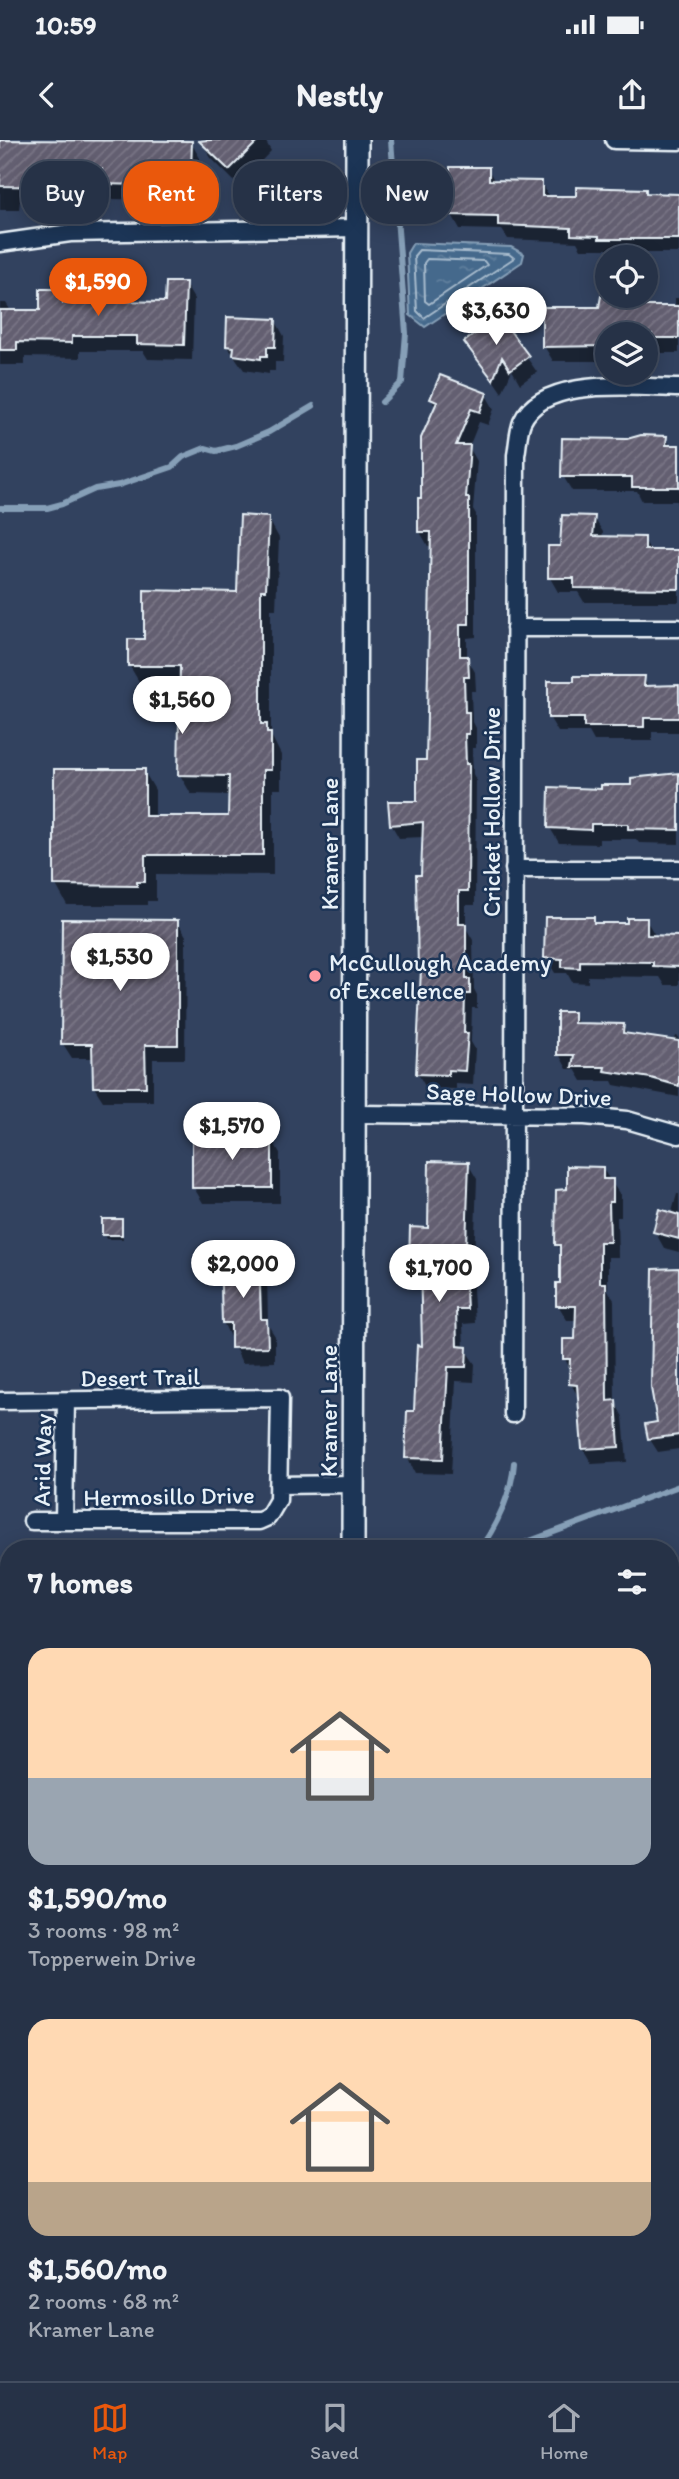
<!DOCTYPE html>
<html lang="en">
<head>
<meta charset="utf-8">
<style>
	body { margin:0; font-family:Itim,sans-serif; background:#2e3a4e; color:#f1f3f6; height:100vh; display:flex; flex-direction:column; font-size:26px; white-space:nowrap }
	* { box-sizing:border-box; margin:0 }
	p { font-size:23px; color:#a4aab4 }
	.icon { flex:none; width:38px; height:38px; fill:none; stroke:currentColor; stroke-width:2; stroke-linecap:round; stroke-linejoin:round }
	.map { position:relative; flex:1; overflow:hidden }
	.panel { position:absolute; left:0px; top:1400px; width:679px; height:842px; display:flex; flex-direction:column; background:#263247; border-radius:28px 28px 0 0; box-shadow:0 4px 18px #0003,0 0 0 2px #424d60 }
	.panel>* { flex:none }
	.guide { position:absolute; left:21px; top:21px; width:637px; height:63px; display:flex; gap:14px }
	.tools { position:absolute; left:595px; top:105px; display:grid; gap:14px }
	.tools a { display:grid; place-items:center; width:63px; height:63px; border-radius:50%; background:#263247; box-shadow:0 4px 18px #0003,0 0 0 2px #424d60; font-size:35px }
	.price { position:absolute; translate:-50% -60px; padding:0 16px; border-radius:24px; background:#fff; color:#222; font-size:23px; line-height:46px; filter:drop-shadow(0 2px 4px #0008) }
	.price::after { content:''; position:absolute; left:50%; top:42px; width:21px; height:16px; margin-left:-10px; background:inherit; clip-path:polygon(0 0,100% 0,50% 100%) }
	.price.current { background:#ea580c; color:#fff }
	ul { padding:0; list-style:none }
	li { display:grid; align-content:center; gap:14px; height:371px; padding:0 28px }
	li span { display:grid; place-items:center; height:217px; border-radius:21px; color:#555 }
	li>.icon { margin-inline-start:auto }
	span .icon { width:126px; height:126px; fill:#fffc; stroke-width:1 }
	li b { font-size:30px }
	h2 { display:flex; justify-content:space-between; align-items:center; height:84px; padding:0 28px; font-size:30px }
	.tag { padding:0 24px; border-radius:28px; background:#263247; box-shadow:0 4px 18px #0003,0 0 0 2px #424d60; font-size:24px; line-height:63px }
	.tag.current { background:#ea580c; color:#fff }
	.status { display:flex; justify-content:space-between; align-items:center; height:49px; padding:0 35px; background:#263247; direction:ltr }
	.status svg { height:19px; fill:currentColor }
	header { display:flex; justify-content:space-between; align-items:center; height:91px; padding:0 28px; background:#263247; font-size:32px; font-weight:700 }
	.tab-bar { display:flex; justify-content:space-around; align-items:center; height:98px; border-top:2px solid #424d60; background:#263247; font-size:19px; color:#a4aab4 }
	.tab-bar a { display:grid; justify-items:center; gap:4px }
	.tab-bar .current { color:#ea580c }
	.map>svg:first-child { display:block }
	.water { fill:url(#water-ripples); stroke:#869fb7; stroke-width:2 }
	.shadow { fill:#0007 }
	.lines { fill:none; stroke-linecap:round; stroke-linejoin:round }
	.shore { stroke:#a7bbcd; stroke-width:2 }
	.stream { stroke:#869fb7; stroke-width:6 }
	.building { fill:url(#building-hatch); stroke:#e8f1f8; stroke-width:2 }
	.minor-casing { stroke:#e8f1f8; stroke-width:21 }
	.tertiary-casing { stroke:#e8f1f8; stroke-width:26 }
	.minor { stroke:#1d3557; stroke-width:16 }
	.tertiary { stroke:#1d3557; stroke-width:21 }
	.poi-dot { fill:#ff9aa2; stroke:#1d3557; stroke-width:2.5 }
	.labels { text-anchor:middle; dominant-baseline:central; stroke-width:5; stroke-linejoin:round; paint-order:stroke }
	.street-label { font-size:24px; fill:#e8f1f8; stroke:#1d3557 }
	.poi-label { font-size:24px; fill:#e8f1f8; stroke:#1d3557; text-anchor:start }
</style>
</head>
<body>
<div class="status"><b>10:59</b><svg viewBox="0 0 49 12"><path d="M0 12V9h3v3zM5 12V6h3v6zM10 12V3h3v9zM15 12V0h3v12zM26 1h20v11H26zM47 4h2v5h-2z"/></svg></div>
<header><svg class="icon" aria-label="back" viewBox="0 0 24 24"><path d="M15 5l-7 7 7 7"/></svg>Nestly<svg class="icon" aria-label="share" viewBox="0 0 24 24"><path d="M12 15V3M7 8l5-5 5 5M5 13v7h14v-7"/></svg></header>
<div class="map">
<svg width="679" height="2241" viewBox="0 0 679 2241">
	<defs>
		<pattern id="water-ripples" width="26" height="14" patternUnits="userSpaceOnUse" patternTransform="scale(1.75)"><rect width="26" height="14" fill="#45698c"/><path d="M2 4q2-2 4 0t4 0M15 11q2-2 4 0t4 0" fill="none" stroke="#607f9d"/></pattern>
		<pattern id="building-hatch" width="6" height="6" patternUnits="userSpaceOnUse" patternTransform="scale(1.75)"><rect width="6" height="6" fill="#645f71"/><path d="M-1 1l2-2M0 6l6-6M5 7l2-2" fill="none" stroke="#7a7686"/></pattern>
	</defs>
	<rect width="100%" height="100%" fill="#32425f"/>
	<filter id="ink" filterUnits="userSpaceOnUse"><feTurbulence type="fractalNoise" baseFrequency=".0143" numOctaves="2"/><feDisplacementMap in="SourceGraphic" scale="14" xChannelSelector="R" yChannelSelector="G"/><feConvolveMatrix kernelMatrix="1 2 1 2 8 2 1 2 1" color-interpolation-filters="sRGB"/></filter>
	<g filter="url(#ink)">
		<!-- water -->
		<path class="water" d="M413 103 511 107 524 114 522 122 425 187 410 175 407 113Z"/>
		<!-- shadow -->
		<path class="shadow" d="M0 0 191 3 200 18 199 47H194V61L112 59 103 44 68 43V62L20 61 19 70H0Z
			M205 0H265L271 11 238 45 211 18 202 3Z
			M488 29 495 42H541L550 58H578L645 50 648 55H679V113H609L607 109H581L577 102 508 99 502 90 460 89 452 75Z
			M117 142 126 163 167 164 185 144 194 159 192 220 148 219 143 211H80V218L25 217V225H0V163H6L11 171 42 172 62 151 70 165H98Z
			M602 149H607V156H644L649 168H675V158H679V213H652V221H646V194H607V221H553L544 206 601 169Z
			M499 178 537 232 520 244 512 230 502 253 467 202Z
			M275 180 284 196 283 222H275V231H269V234L244 230 227 206Z
			M486 255 494 269 488 285 479 282 469 307 477 321 473 369 476 374V497L467 498V518L475 532 476 551H471L472 580 476 588V608H472L473 634 476 640 475 765H466V788L473 800 474 849 477 855V868H472L471 902 475 909 473 945 456 944V949L426 948 418 934 424 697 399 698 391 684 419 663 428 621 432 406H428L420 392 436 268 431 259Z
			M666 297 671 307H679V372L676 361H642L637 351H572L563 336V300Z
			M268 378 279 398 276 469H271V595L281 615V649H273V735L156 734V761H147V765H67L56 745 144 631 155 650V678H229L230 655 191 654 180 635 181 545H141L129 525 146 501 238 454Z
			M594 378 603 392 602 398 644 399 651 412H679V462H584L578 452H558L550 438 562 407Z
			M643 538 649 547H679V592H652V601H594L589 592H558L549 577Z
			M679 635V704L639 703 636 699H599V704L559 703 550 688 603 651Z
			M593 779 596 784H629L646 780 655 795 679 798V845H665L660 837 588 836V843L572 842 567 833H555L546 818Z
			M177 781 186 796 185 919H153V961H103L94 947V918H72L63 904Z
			M573 874 579 885 623 886 628 896 674 902 676 896 679 897V957L614 945 612 941H582L575 929H567L559 914Z
			M271 998 280 1013V1063H203L194 1048Z
			M468 1024 477 1039 473 1149 475 1183 463 1184 464 1208 475 1224 474 1242 456 1241 451 1334 415 1333 407 1317 424 1208 422 1137 410 1122Z
			M602 1028 621 1056V1077H617L618 1117H608V1150L614 1160 615 1262 623 1277 627 1322 592 1324 583 1309 579 1258 571 1244V1231L565 1219 577 1201V1180H567L558 1165 561 1112 557 1104 569 1051Z
			M677 1054H679V1112L664 1108 655 1092 671 1075Z
			M121 1081 123 1099H106L104 1095Z
			M258 1115 267 1130 268 1185 275 1196V1222L242 1223 223 1182Z
			M679 1130V1309L658 1312 649 1298 659 1283Z
			M679 1427V1502L670 1507V1432Z
			M0 1485 6 1495 4 1529 0 1528Z
			M679 1585V1652L670 1637V1587Z
			M675 1656H679V1891L670 1872V1662H676Z
			M670 2008 679 2017V2094L670 2086Z
			M9 2037V2072L4 2069 9 2077V2128L0 2132V2052Z
			M670 2206 679 2217V2241H632L627 2233H670Z
			M44 2233H100L104 2241H48Z
			M123 2233H310V2241H215L214 2234H179L181 2241H125Z
			M422 2233H513V2241H424Z"/>
		<g class="lines">
			<!-- shore -->
			<path class="shore" d="M419 110 509 114 514 118 424 178 417 171 414 116Z
				M427 119 484 121 487 125 429 164 425 161 424 123Z"/>
			<!-- stream -->
			<path class="stream" d="M382 262 402 242 406 193 391 0
				M0 368H47L62 364 95 349 119 345 172 327 183 317 205 308 216 311 236 306 269 292 313 266
				M480 1409C497 1385 512 1353 514 1323
				M508 1409 679 1346"/>
		</g>
		<!-- building -->
		<path class="building" d="M0 0 192 1 191 32H186V46L101 44 102 29H61L60 47 0 46Z
			M208 0H259L229 30 199 1Z
			M450 27H489V40L542 41V56H576V47L646 49V53L679 54V99H599V96L571 95V88L498 85V76L450 75Z
			M95 141H118V161L165 162 166 142H186L184 205 137 204V196H72V203L17 202V210H0V170H40V149H63V163H96Z
			M601 156H641L644 166H679V198H652V194H607V206L542 207V167H599Z
			M499 176 529 216 510 230 502 217 493 240 464 202Z
			M227 177 276 179 275 207H267V216H261V219L233 215 234 207 226 206Z
			M440 235 487 253 480 272 471 269 456 305H470L466 358H469V484H460V516H468L469 537H464L465 572H469V594H465L466 624H469L468 751H459V784H466V839H470V854H465L464 893H468L465 931 448 930V935L416 934 421 829H418L416 735H421L423 682 390 685 388 661H417V620H426L431 392H418V358H421V298L437 262 430 259Z
			M641 295 667 296 666 305H679V347H632V337H561L562 298 627 299Z
			M240 375 269 377 266 450H261V584H267V593H271V630H263V715H145V742H137V746L54 745V629H145V676H228L229 636 178 635 180 526H128V499H144V450L237 452Z
			M562 375 595 376 593 396 645 397V410H679V449L574 448V438H548V406H560Z
			M574 536H645L644 546 679 545V578H644V587H584V578H548V541H574Z
			M679 633V690L628 689V684H591V690L548 688 549 647 601 649V645H631V638Z
			M545 777H594V783H627V778H647V795L679 796V827L653 826V822L580 821V828L562 827V819L544 818Z
			M62 779 178 780V905H145L146 947H93L92 904H61Z
			M557 872H574V883L624 884 623 893 679 901V946L651 938 604 931 605 927H572L574 915H557Z
			M192 996H272V1048H192Z
			M429 1021 469 1022 465 1132 467 1169H456L457 1206 467 1207 466 1227H448L443 1319 405 1318 407 1271H414L417 1205 422 1206 420 1122H409L410 1087 428 1088Z
			M567 1026 603 1027V1039H613V1062H609L610 1102H600V1143H606L607 1261 616 1260 619 1307 582 1309 577 1245 569 1244 570 1219H563V1199H575L576 1166H556V1143H560V1105H555L556 1050 567 1049Z
			M659 1069 679 1075V1099L653 1092Z
			M102 1079H122V1095H102Z
			M220 1113H259L261 1179H267L268 1207 231 1208V1183H222Z
			M679 1128V1295L648 1299 645 1284 657 1282 651 1248 653 1129Z"/>
		<g class="lines">
			<!-- minor casing -->
			<g class="minor-casing">
				<path id="minor" d="M614 0 679 1
					M0 103 70 93 357 88
					M515 488H679
					M514 729H679
					M355 974 585 976 627 980 679 995
					M0 1261 280 1258 278 1360 268 1377 259 1381H32
					M513 1274 516 315C518 305 518 292 522 282 543 235 637 248 679 248
					M278 1345 354 1344
					M64 1381 66 1261
					M670 1532 679 1527
					M0 1740H9
					M670 2139 679 2148"/>
			</g>
			<!-- tertiary casing -->
			<g class="tertiary-casing">
				<path id="tertiary" d="M353 1409 357 0
					M346 2241V2233"/>
			</g>
			<!-- minor -->
			<use href="#minor" class="minor"/>
			<!-- tertiary -->
			<use href="#tertiary" class="tertiary"/>
		</g>
	</g>
	<!-- markers -->
	<circle class="poi-dot" cx="315" cy="836" r="7"/>
	<g class="labels">
		<!-- street labels -->
		<g class="street-label">
			<text transform="translate(491 672) rotate(-90)">Cricket Hollow Drive</text>
			<text transform="translate(329 704) rotate(-90)">Kramer Lane</text>
			<text transform="translate(519 954) rotate(2)">Sage Hollow Drive</text>
			<text transform="translate(140 1237) rotate(-1)">Desert Trail</text>
			<text transform="translate(328 1271) rotate(-90)">Kramer Lane</text>
			<text transform="translate(42 1320) rotate(-89)">Arid Way</text>
			<text transform="translate(169 1356) rotate(-1)">Hermosillo Drive</text>
		</g>
		<!-- poi labels -->
		<g class="poi-label">
			<text x="329" y="822">McCullough Academy<tspan x="329" dy="28">of Excellence</tspan></text>
		</g>
	</g>
</svg>
<div class="tools">
<a><svg class="icon" aria-label="locate" viewBox="0 0 24 24"><circle cx="12" cy="12" r="6"/><path d="M12 2v4M12 18v4M2 12h4M18 12h4"/></svg></a>
<a><svg class="icon" aria-label="layers" viewBox="0 0 24 24"><path d="M12 4l9 5-9 5-9-5zM3 14l9 5 9-5"/></svg></a>
</div>
<b class="price current" style="left:98px;top:178px">$1,590</b>
<b class="price" style="left:496px;top:207px">$3,630</b>
<b class="price" style="left:182px;top:596px">$1,560</b>
<b class="price" style="left:120px;top:853px">$1,530</b>
<b class="price" style="left:232px;top:1022px">$1,570</b>
<b class="price" style="left:243px;top:1160px">$2,000</b>
<b class="price" style="left:439px;top:1164px">$1,700</b>
<div class="guide">
<a class="tag">Buy</a>
<a class="tag current">Rent</a>
<a class="tag">Filters</a>
<a class="tag">New</a>
</div>
<section class="panel">
<h2>7 homes<svg class="icon" aria-label="filters" viewBox="0 0 24 24"><path d="M4 7h16M4 17h16"/><circle cx="9" cy="7" r="2"/><circle cx="15" cy="17" r="2"/></svg></h2>
<ul>
<li><span style="background:linear-gradient(#ffd9b3 60%,#9aa5b1 0)"><svg class="icon" aria-label="home" viewBox="0 0 24 24"><path d="M3 11l9-7 9 7M6 9v11h12V9"/></svg></span><div><b>$1,590/mo</b><p>3 rooms · 98 m²</p><p>Topperwein Drive</p></div></li>
<li><span style="background:linear-gradient(#ffd9b3 75%,#b9a48a 0)"><svg class="icon" aria-label="home" viewBox="0 0 24 24"><path d="M3 11l9-7 9 7M6 9v11h12V9"/></svg></span><div><b>$1,560/mo</b><p>2 rooms · 68 m²</p><p>Kramer Lane</p></div></li>
</ul>
</section>
</div>
<nav class="tab-bar">
<a class="current"><svg class="icon" aria-label="map" viewBox="0 0 24 24"><path d="M3 6l6-2 6 2 6-2v14l-6 2-6-2-6 2zM9 4v14M15 6v14"/></svg>Map</a>
<a><svg class="icon" aria-label="saved" viewBox="0 0 24 24"><path d="M7 4h10v16l-5-4-5 4z"/></svg>Saved</a>
<a><svg class="icon" aria-label="home" viewBox="0 0 24 24"><path d="M3 11l9-7 9 7M6 9v11h12V9"/></svg>Home</a>
</nav>
</body>
</html>
